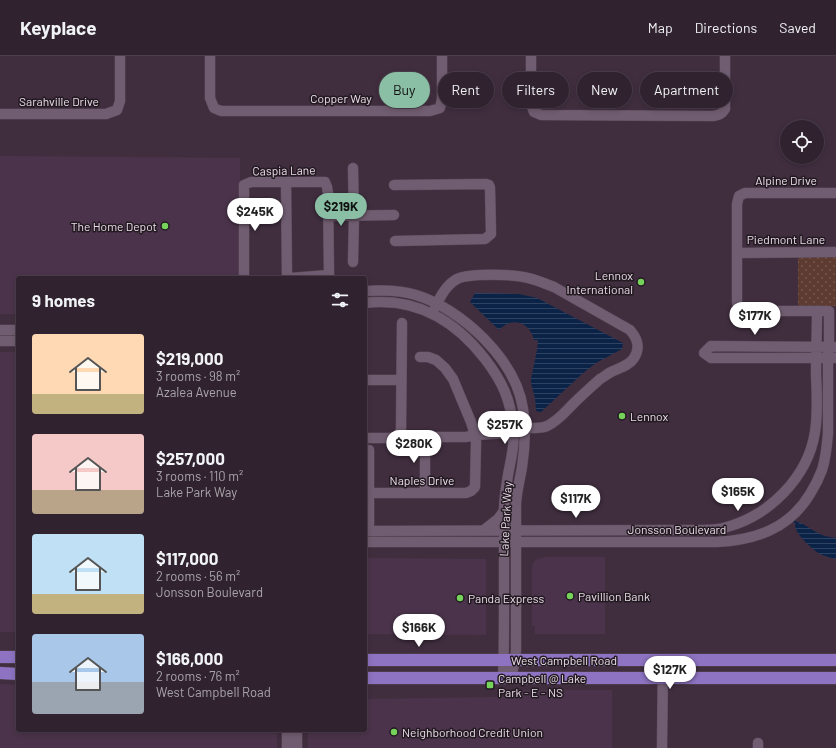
<!DOCTYPE html>
<html lang="en">
<head>
<meta charset="utf-8">
<style>
	body { margin:0; font-family:Barlow,sans-serif; background:#382a37; color:#f1f3f6; height:100vh; display:flex; flex-direction:column; font-size:15px; white-space:nowrap }
	* { box-sizing:border-box; margin:0 }
	p { font-size:13px; color:#a8a4aa }
	.icon { flex:none; width:22px; height:22px; fill:none; stroke:currentColor; stroke-width:2; stroke-linecap:round; stroke-linejoin:round }
	.map { position:relative; flex:1; overflow:hidden }
	.sheet { position:absolute; left:16px; top:220px; width:351px; height:456px; display:flex; flex-direction:column; background:#30222f; border-radius:4px; box-shadow:0 2px 6px #0003,0 0 0 1px #4b3f4b }
	.sheet>* { flex:none }
	.top-card { position:absolute; left:379px; top:16px; width:380px; height:36px; display:flex; gap:8px }
	.fabs { position:absolute; left:780px; top:64px; display:grid; gap:8px }
	.fabs a { display:grid; place-items:center; width:44px; height:44px; border-radius:50%; background:#30222f; box-shadow:0 2px 6px #0003,0 0 0 1px #4b3f4b; font-size:20px }
	.price { position:absolute; translate:-50% -34px; padding:0 9px; border-radius:14px; background:#fff; color:#222; font-size:13px; line-height:26px; filter:drop-shadow(0 1px 2px #0008) }
	.price::after { content:''; position:absolute; left:50%; top:24px; width:12px; height:9px; margin-left:-6px; background:inherit; clip-path:polygon(0 0,100% 0,50% 100%) }
	.price.current { background:#8abfa5; color:#111 }
	ul { padding:0; list-style:none }
	li { display:flex; align-items:center; gap:12px; height:100px; padding:0 16px }
	li span { display:grid; place-items:center; flex:none; width:112px; height:80px; border-radius:4px; color:#555 }
	li>.icon { margin-inline-start:auto }
	span .icon { width:48px; height:48px; fill:#fffc; stroke-width:1 }
	li b { font-size:17px }
	h2 { display:flex; justify-content:space-between; align-items:center; height:48px; padding:0 16px; font-size:17px }
	.pill { padding:0 14px; border-radius:18px; background:#30222f; box-shadow:0 2px 6px #0003,0 0 0 1px #4b3f4b; font-size:14px; line-height:36px }
	.pill.current { background:#8abfa5; color:#111 }
	header { display:flex; align-items:center; gap:24px; box-sizing:border-box; height:56px; padding:0 20px; background:#30222f; border-bottom:1px solid #4b3f4b }
	header strong { font-size:19px }
	nav { display:flex; gap:22px; margin-inline-start:auto; font-size:14px }
	.map>svg:first-child { display:block }
	.built { fill:#4b344b }
	.park { fill:url(#park-dots) }
	.water { fill:url(#water-rules) }
	.lines { fill:none; stroke-linecap:round; stroke-linejoin:round }
	.stream { stroke:#0b2347; stroke-width:2 }
	.minor-casing { stroke:#594a58; stroke-width:11 }
	.major-casing { stroke:#594a58; stroke-width:13 }
	.minor { stroke:#715d71; stroke-width:10 }
	.major { stroke:#8d73c1; stroke-width:12 }
	.poi-dot { fill:#76d25a; stroke:#221921; stroke-width:1.5 }
	.labels { text-anchor:middle; dominant-baseline:central; stroke-width:3; stroke-linejoin:round; paint-order:stroke }
	.street-label { font-size:12px; fill:#e9dde8; stroke:#221921 }
	.poi-label { font-size:12px; fill:#e9dde8; stroke:#221921; text-anchor:start }
</style>
</head>
<body>
<header>
<strong>Keyplace</strong>
<nav><a>Map</a><a>Directions</a><a>Saved</a></nav>
</header>
<div class="map">
<svg width="836" height="692" viewBox="0 0 836 692">
	<defs>
		<pattern id="park-dots" width="8" height="8" patternUnits="userSpaceOnUse"><rect width="8" height="8" fill="#5d3b31"/><path d="M2 2h.1M6 6h.1" fill="none" stroke="#74574f" stroke-width="1.8" stroke-linecap="round"/></pattern>
		<pattern id="water-rules" width="6" height="5" patternUnits="userSpaceOnUse"><rect width="6" height="5" fill="#0b2347"/><path d="M0 2.5h6" fill="none" stroke="#2f4262"/></pattern>
	</defs>
	<rect width="100%" height="100%" fill="#402e3f"/>
	<!-- built -->
	<path class="built" d="M0 100 240 102V222H18V258H0Z
		M0 296H18V576H0Z
		M546 501H605V578H535V570H532V512L533 507 537 503Z
		M365 502 486 503V579L365 578Z
		M0 628 18 629V674H277V692H0Z
		M516 634H612V692H308V674H365V643L502 641Z"/>
	<!-- park -->
	<path class="park" d="M836 200V250L798 251V201Z"/>
	<!-- water -->
	<path class="water" d="M475 237 519 238 537 242 623 287 622 293 596 307 582 318 541 356 536 355 535 342 531 327V323L537 294 538 284H534C530 266 512 260 499 274L470 246Z
		M798 466C805 468 810 473 816 476 823 480 829 481 836 482V503C831 502 825 500 820 498 812 493 795 478 795 469Z"/>
	<g class="lines">
		<!-- stream -->
		<path class="stream" d="M794 465 799 469"/>
		<!-- minor casing -->
		<g class="minor-casing">
			<path id="minor" d="M210 0V42L214 52 221 55H430L440 52 442 43V0
				M531 0V48L534 56 541 59 713 60C719 59 722 58 725 53V0
				M0 58H106L117 54 120 45V0
				M286 126 287 222
				M394 129 486 128 489 129 490 132 491 178 485 183 395 185
				M329 160 394 159
				M737 197 836 196
				M353 206 354 160 353 112
				M244 222V129L251 126H325L327 131 328 137 329 219 330 222
				M291 222 329 219
				M365 235C382 234 400 234 416 239 462 253 516 304 523 353 526 373 525 392 522 411 520 423 517 434 516 447V594L515 604 511 622
				M365 247C415 241 455 264 485 303 502 325 511 344 513 372 515 388 511 403 508 419 506 431 504 443 504 455 504 488 504 520 504 552 504 576 504 599 503 622
				M435 252C440 241 446 229 457 223 469 217 515 218 528 222 537 224 546 228 554 231L630 274C637 282 641 291 634 302 629 310 619 312 611 316 607 318 604 321 600 323 591 331 582 339 573 348 565 356 558 365 547 370 541 373 527 372 520 372
				M824 255H746C741 254 737 250 737 245V148L739 140 745 137H836
				M0 274H18
				M0 285H18
				M836 291 711 290 704 297 711 302H836
				M365 324H401
				M475 379 480 373 494 369 508 367 513 372
				M365 382H394L399 378 401 374 402 267
				M369 437H466L471 435 475 431 476 386 475 379 471 366 453 323 445 312 436 304 428 301H420
				M425 437V390L428 384 434 381H466L475 379 508 377 513 372
				M484 474 498 463 504 455
				M365 475 703 474C711 474 719 474 727 471 770 459 808 421 815 376 818 357 817 337 816 318 816 297 817 276 817 255
				M369 475V394
				M365 486H717C755 484 789 473 810 438 815 430 819 422 822 414 826 402 827 389 828 377V302L829 284V255
				M758 687V692
				M287 692V674
				M297 692V674
				M662 692 663 604"/>
		</g>
		<!-- major casing -->
		<g class="major-casing">
			<path id="major" d="M0 601H18
				M365 604H836
				M0 617 18 618
				M365 622H836"/>
		</g>
		<!-- minor -->
		<use href="#minor" class="minor"/>
		<!-- major -->
		<use href="#major" class="major"/>
	</g>
	<!-- markers -->
	<g class="poi-dot">
		<circle cx="165" cy="170" r="4"/>
		<circle cx="641" cy="226" r="4"/>
		<circle cx="622" cy="360" r="4"/>
		<circle cx="570" cy="540" r="4"/>
		<circle cx="460" cy="542" r="4"/>
		<rect x="486" y="625" width="8" height="8" rx="2"/>
		<circle cx="394" cy="676" r="4"/>
	</g>
	<g class="labels">
		<!-- street labels -->
		<g class="street-label">
			<text x="341" y="42">Copper Way</text>
			<text x="59" y="45">Sarahville Drive</text>
			<text transform="translate(284 114) rotate(-1)">Caspia Lane</text>
			<text x="786" y="124">Alpine Drive</text>
			<text x="786" y="183">Piedmont Lane</text>
			<text x="422" y="424">Naples Drive</text>
			<text transform="translate(505 463) rotate(-87)">Lake Park Way</text>
			<text x="677" y="473">Jonsson Boulevard</text>
			<text x="564" y="604">West Campbell Road</text>
		</g>
		<!-- poi labels -->
		<g class="poi-label">
			<text x="157" y="170" text-anchor="end">The Home Depot</text>
			<text x="633" y="219" text-anchor="end">Lennox<tspan x="633" dy="14">International</tspan></text>
			<text x="630" y="360">Lennox</text>
			<text x="578" y="540">Pavillion Bank</text>
			<text x="468" y="542">Panda Express</text>
			<text x="498" y="622">Campbell @ Lake<tspan x="498" dy="14">Park - E - NS</tspan></text>
			<text x="402" y="676">Neighborhood Credit Union</text>
		</g>
	</g>
</svg>
<div class="fabs">
<a><svg class="icon" aria-label="locate" viewBox="0 0 24 24"><circle cx="12" cy="12" r="6"/><path d="M12 2v4M12 18v4M2 12h4M18 12h4"/></svg></a>
</div>
<b class="price current" style="left:341px;top:171px">$219K</b>
<b class="price" style="left:255px;top:176px">$245K</b>
<b class="price" style="left:755px;top:280px">$177K</b>
<b class="price" style="left:505px;top:389px">$257K</b>
<b class="price" style="left:414px;top:408px">$280K</b>
<b class="price" style="left:738px;top:456px">$165K</b>
<b class="price" style="left:576px;top:463px">$117K</b>
<b class="price" style="left:419px;top:592px">$166K</b>
<b class="price" style="left:670px;top:634px">$127K</b>
<div class="top-card">
<a class="pill current">Buy</a>
<a class="pill">Rent</a>
<a class="pill">Filters</a>
<a class="pill">New</a>
<a class="pill">Apartment</a>
</div>
<section class="sheet">
<h2>9 homes<svg class="icon" aria-label="filters" viewBox="0 0 24 24"><path d="M4 7h16M4 17h16"/><circle cx="9" cy="7" r="2"/><circle cx="15" cy="17" r="2"/></svg></h2>
<ul>
<li><span style="background:linear-gradient(#ffd9b3 75%,#c2b280 0)"><svg class="icon" aria-label="home" viewBox="0 0 24 24"><path d="M3 11l9-7 9 7M6 9v11h12V9"/></svg></span><div><b>$219,000</b><p>3 rooms · 98 m²</p><p>Azalea Avenue</p></div></li>
<li><span style="background:linear-gradient(#f6c9c9 70%,#b9a48a 0)"><svg class="icon" aria-label="home" viewBox="0 0 24 24"><path d="M3 11l9-7 9 7M6 9v11h12V9"/></svg></span><div><b>$257,000</b><p>3 rooms · 110 m²</p><p>Lake Park Way</p></div></li>
<li><span style="background:linear-gradient(#bfe0f5 75%,#c2b280 0)"><svg class="icon" aria-label="home" viewBox="0 0 24 24"><path d="M3 11l9-7 9 7M6 9v11h12V9"/></svg></span><div><b>$117,000</b><p>2 rooms · 56 m²</p><p>Jonsson Boulevard</p></div></li>
<li><span style="background:linear-gradient(#a9c7e8 60%,#9aa5b1 0)"><svg class="icon" aria-label="home" viewBox="0 0 24 24"><path d="M3 11l9-7 9 7M6 9v11h12V9"/></svg></span><div><b>$166,000</b><p>2 rooms · 76 m²</p><p>West Campbell Road</p></div></li>
</ul>
</section>
</div>
</body>
</html>
